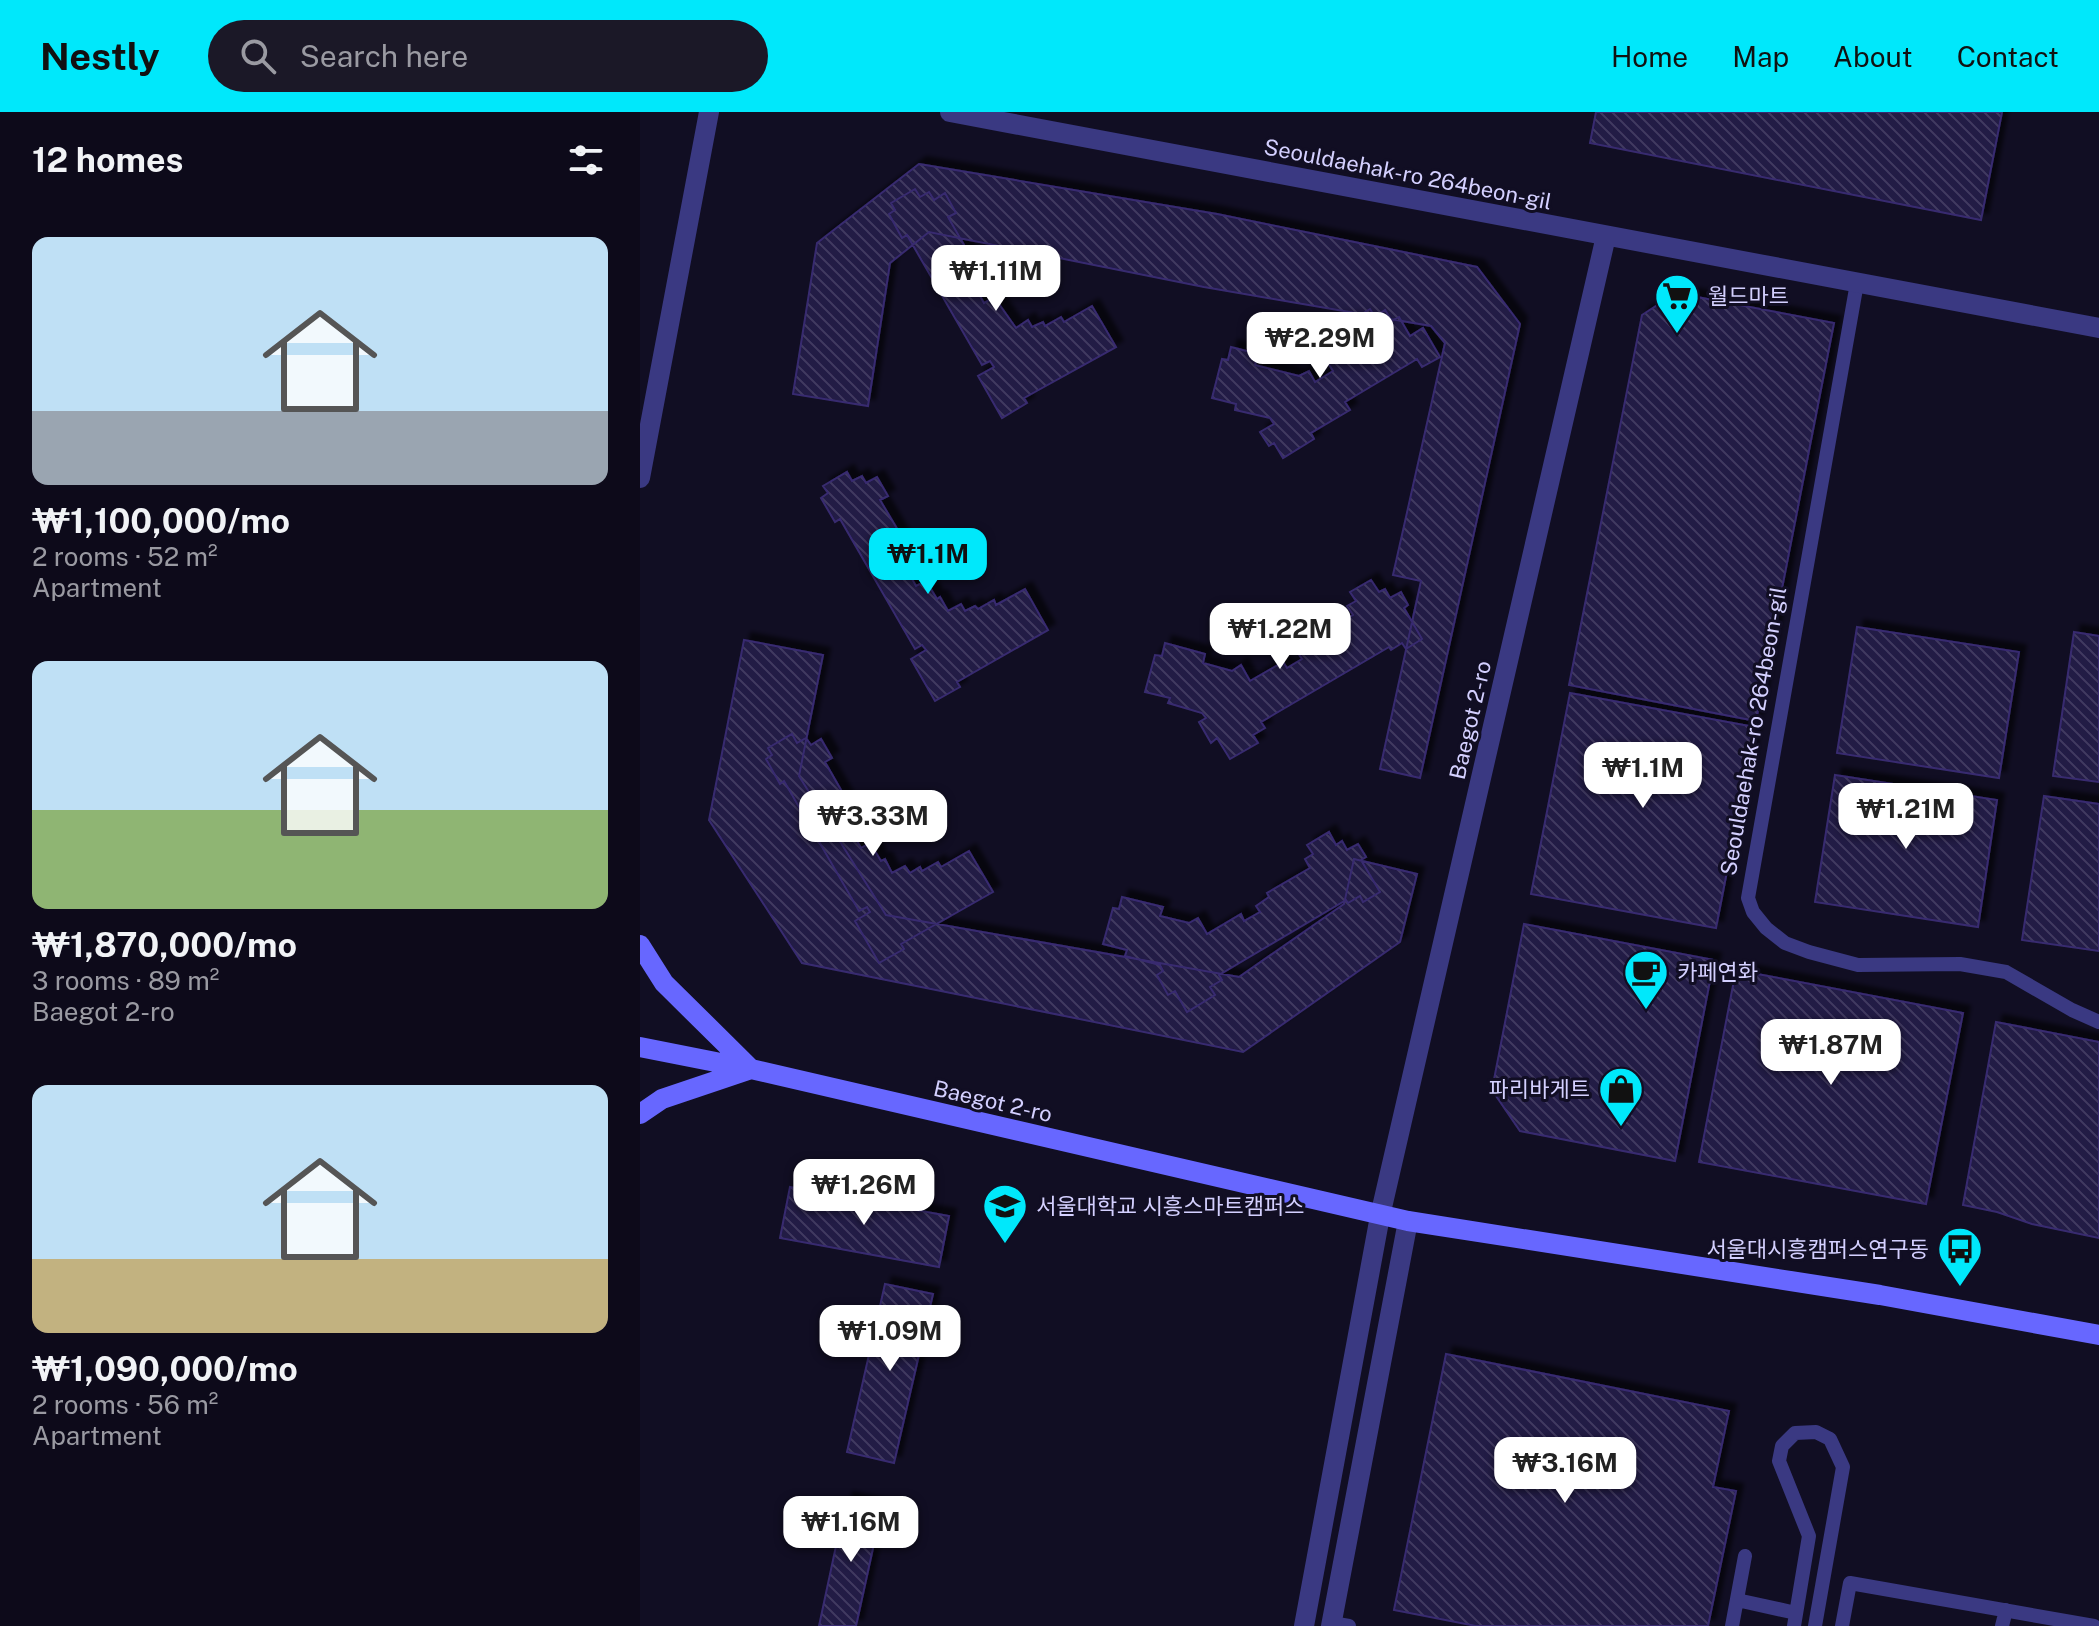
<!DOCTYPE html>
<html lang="en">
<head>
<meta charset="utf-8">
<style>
	body { margin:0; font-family:"Public Sans","Noto Sans KR",sans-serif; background:#1b1827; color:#f1f3f6; height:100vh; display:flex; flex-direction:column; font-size:30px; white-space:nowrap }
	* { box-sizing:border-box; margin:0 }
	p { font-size:26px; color:#9a9aa2 }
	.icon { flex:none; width:44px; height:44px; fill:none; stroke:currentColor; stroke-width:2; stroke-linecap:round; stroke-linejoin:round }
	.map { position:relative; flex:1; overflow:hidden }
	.side { display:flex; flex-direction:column; background:#0d0a1a; width:640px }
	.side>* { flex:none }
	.price { position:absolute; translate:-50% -68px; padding:0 18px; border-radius:16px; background:#fff; color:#222; font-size:26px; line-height:52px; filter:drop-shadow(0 2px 4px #0008) }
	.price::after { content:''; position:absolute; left:50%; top:48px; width:24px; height:18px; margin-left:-12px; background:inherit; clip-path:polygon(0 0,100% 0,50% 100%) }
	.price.on { background:#00e8fb; color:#111 }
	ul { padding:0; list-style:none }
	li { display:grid; align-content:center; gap:16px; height:424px; padding:0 32px }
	li span { display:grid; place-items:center; height:248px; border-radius:16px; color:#555 }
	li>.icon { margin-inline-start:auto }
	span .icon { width:144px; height:144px; fill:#fffc; stroke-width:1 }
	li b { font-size:34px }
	h2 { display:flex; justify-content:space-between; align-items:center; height:96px; padding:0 32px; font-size:34px }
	header { display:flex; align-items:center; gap:48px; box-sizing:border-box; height:112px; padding:0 40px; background:#00e8fb; color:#111 }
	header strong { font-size:38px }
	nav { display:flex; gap:44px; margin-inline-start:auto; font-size:28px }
	.search { width:560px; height:72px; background:#1b1827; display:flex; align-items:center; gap:20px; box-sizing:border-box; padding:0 28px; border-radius:44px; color:#9a9aa2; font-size:30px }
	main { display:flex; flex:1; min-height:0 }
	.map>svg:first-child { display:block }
	.building { fill:url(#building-back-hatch); stroke:#382c70; stroke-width:2; filter:url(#shadow) }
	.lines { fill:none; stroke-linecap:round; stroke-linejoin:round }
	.service { stroke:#3a3982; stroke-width:14 }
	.minor { stroke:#3a3982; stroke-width:20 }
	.tertiary { stroke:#3a3982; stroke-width:20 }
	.secondary { stroke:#6767ff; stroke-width:20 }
	.labels { text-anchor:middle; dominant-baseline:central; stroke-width:6; stroke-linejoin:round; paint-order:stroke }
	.street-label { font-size:22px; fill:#d4d0ff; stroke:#110e23 }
	.poi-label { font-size:22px; fill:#d4d0ff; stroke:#110e23; text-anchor:start }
</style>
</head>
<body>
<header>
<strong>Nestly</strong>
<div class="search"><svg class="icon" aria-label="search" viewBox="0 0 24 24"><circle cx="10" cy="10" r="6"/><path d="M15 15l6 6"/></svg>Search here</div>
<nav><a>Home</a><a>Map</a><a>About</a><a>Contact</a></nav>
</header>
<main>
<section class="side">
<h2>12 homes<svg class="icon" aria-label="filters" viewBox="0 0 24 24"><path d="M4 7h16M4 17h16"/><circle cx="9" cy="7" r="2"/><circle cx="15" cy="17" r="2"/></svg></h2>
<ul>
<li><span style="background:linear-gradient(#bfe0f5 70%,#9aa5b1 0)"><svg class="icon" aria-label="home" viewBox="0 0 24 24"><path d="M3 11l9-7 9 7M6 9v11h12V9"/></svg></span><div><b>₩1,100,000/mo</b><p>2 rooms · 52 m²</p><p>Apartment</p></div></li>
<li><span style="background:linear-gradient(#bfe0f5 60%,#8fb573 0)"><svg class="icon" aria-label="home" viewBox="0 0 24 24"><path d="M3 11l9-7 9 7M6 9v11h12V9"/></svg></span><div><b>₩1,870,000/mo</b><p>3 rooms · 89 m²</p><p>Baegot 2-ro</p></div></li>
<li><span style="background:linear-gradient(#bfe0f5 70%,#c2b280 0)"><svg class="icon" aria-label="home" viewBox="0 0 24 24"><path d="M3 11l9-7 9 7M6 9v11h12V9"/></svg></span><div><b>₩1,090,000/mo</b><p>2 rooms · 56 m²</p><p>Apartment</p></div></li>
</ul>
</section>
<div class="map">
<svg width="1459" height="1514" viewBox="0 0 1459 1514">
	<defs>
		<pattern id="building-back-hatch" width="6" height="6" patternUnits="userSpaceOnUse" patternTransform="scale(2)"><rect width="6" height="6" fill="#211a44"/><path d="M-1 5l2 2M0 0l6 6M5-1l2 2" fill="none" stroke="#403a60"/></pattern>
		<filter id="shadow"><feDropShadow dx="7" dy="-7" stdDeviation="2" flood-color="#0009"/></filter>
	</defs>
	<rect width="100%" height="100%" fill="#110e23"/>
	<!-- building -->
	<path class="building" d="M956 0H1362L1341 108 950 31Z
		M279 52 577 102 837 155 880 212 780 666 740 657 781 469 753 463 805 231 791 214 564 175 289 120 250 151 228 294 153 282 177 131Z
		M275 77 280 85 289 80 294 88 305 81 316 101 308 105 332 147 322 153 344 191 354 185 376 216 388 208 392 215 403 210 405 214 421 205 424 210 452 194 476 235 384 286 387 291 362 306 338 264 354 255 350 249 342 253 267 123 262 126 249 102 255 98 251 91Z
		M1036 181 1194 211 1116 609 929 573 1002 203Z
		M730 197 735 205 745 198 752 209 759 205 770 224 783 216 800 245 782 255 777 247 705 290 710 298 671 321 674 327 643 346 634 331 629 334 620 320 634 312 630 306 595 298 596 292 572 286 582 247 588 248 591 235 618 242 615 253 659 264 669 259 675 270 693 259 688 251 705 241 697 226 709 219 705 212Z
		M207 360 212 369 222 364 226 371 237 365 248 384 240 388 265 430 254 436 276 474 286 469 297 487 300 485 308 499 321 492 325 499 335 494 338 497 354 488 356 493 385 477 408 518 317 570 320 575 295 589 271 547 286 538 282 533 275 537 200 407 195 410 181 386 188 381 183 374Z
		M731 468 739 480 745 477 750 486 761 480 768 493 764 496 782 527 766 537 762 531 751 538 749 535 621 610 625 616 613 623 618 631 590 647 577 626 571 631 559 610 566 606 562 601 528 591 530 586 505 580 515 543 522 544 525 531 565 542 563 551 592 559 601 553 610 569 643 550 647 556 662 547 658 541 672 533 669 528 713 503 707 494 716 489 710 480Z
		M1217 515 1379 540 1359 666 1197 641Z
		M1434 520 1459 524V670L1413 664Z
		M104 528 183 543 159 664 246 803 599 865 704 792 714 747 777 762 760 830 603 940 162 851 69 708Z
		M930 581 1115 615 1076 816 891 782Z
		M152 622 157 631 166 626 171 633 181 627 192 646 185 650 209 692 199 698 221 736 230 731 241 749 245 747 252 761 265 754 270 761 280 755 282 759 298 750 301 755 329 739 353 780 261 832 264 837 239 851 215 809 230 800 227 795 219 799 144 669 140 672 126 647 132 643 128 636Z
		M1195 663 1357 688 1338 815 1175 790Z
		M1404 684 1459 692V839L1382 828Z
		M689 720 696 733 702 729 707 738 718 732 726 745 721 748 740 780 723 790 720 784 708 791 706 788 579 863 582 868 570 875 575 883 547 900 535 879 528 883 517 863 523 859 520 853 485 844 487 838 463 832 473 796 479 797 482 785 523 795 520 804 549 811 558 806 567 822 601 802 604 809 620 800 616 794 629 785 627 781 670 756 665 747 673 742 667 733Z
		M884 812 1074 848 1035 1049 880 1019 852 978Z
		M1096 858 1323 901 1286 1092 1059 1050Z
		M1356 910 1459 930V1126L1392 1112 1357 1100 1323 1093Z
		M150 1075 309 1104 299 1155 140 1126Z
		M245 1172 293 1182 254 1351 207 1340Z
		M806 1242 1089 1299 1073 1375 1096 1379 1068 1514H836L754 1498Z
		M206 1387 242 1395 216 1514H179Z"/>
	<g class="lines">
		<!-- service -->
		<path class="service" d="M1217 171 1108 786 1113 800 1126 816 1145 831 1169 840 1218 853 1320 852 1366 860 1432 898 1459 910
			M1097 1488 1156 1501
			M692 1511 709 1514
			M1092 1514 1105 1444
			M1154 1514 1169 1424 1139 1349 1142 1334 1155 1321 1176 1320 1190 1327 1203 1355 1175 1514
			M1202 1514 1210 1471 1454 1514
			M1362 1514 1366 1498"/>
		<!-- minor -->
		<path class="minor" d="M664 1514 740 1104
			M691 1514 768 1109"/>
		<!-- tertiary -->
		<path class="tertiary" d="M310 0 1459 216
			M0 366 69 0
			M740 1104 966 124"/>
		<!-- secondary -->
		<path class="secondary" d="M0 833 24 871 111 957 22 987 0 1002
			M0 935 111 957 768 1109 1240 1183 1459 1223"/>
	</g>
	<!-- icons -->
	<defs>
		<g id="supermarket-pin" transform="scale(2.3)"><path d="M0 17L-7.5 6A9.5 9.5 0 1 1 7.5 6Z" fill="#00e8fb" stroke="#110e23"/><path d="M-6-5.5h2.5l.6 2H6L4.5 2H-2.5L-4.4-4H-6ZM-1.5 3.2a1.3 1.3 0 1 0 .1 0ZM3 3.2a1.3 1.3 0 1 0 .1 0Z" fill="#111"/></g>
		<g id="cafe-pin" transform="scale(2.3)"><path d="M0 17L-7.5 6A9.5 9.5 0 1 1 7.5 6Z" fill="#00e8fb" stroke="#110e23"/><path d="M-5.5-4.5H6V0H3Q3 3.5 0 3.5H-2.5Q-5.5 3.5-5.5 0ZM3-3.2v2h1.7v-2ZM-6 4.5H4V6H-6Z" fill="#111"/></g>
		<g id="shop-pin" transform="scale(2.3)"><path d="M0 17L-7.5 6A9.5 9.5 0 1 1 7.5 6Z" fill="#00e8fb" stroke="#110e23"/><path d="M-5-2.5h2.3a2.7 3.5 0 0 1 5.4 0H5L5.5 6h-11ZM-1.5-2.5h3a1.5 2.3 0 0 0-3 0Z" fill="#111"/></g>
		<g id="university-pin" transform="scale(2.3)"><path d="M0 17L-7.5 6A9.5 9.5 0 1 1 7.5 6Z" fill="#00e8fb" stroke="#110e23"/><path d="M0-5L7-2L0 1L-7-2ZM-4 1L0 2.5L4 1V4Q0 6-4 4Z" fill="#111"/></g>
		<g id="bus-pin" transform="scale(2.3)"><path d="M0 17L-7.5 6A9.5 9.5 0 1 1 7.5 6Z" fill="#00e8fb" stroke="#110e23"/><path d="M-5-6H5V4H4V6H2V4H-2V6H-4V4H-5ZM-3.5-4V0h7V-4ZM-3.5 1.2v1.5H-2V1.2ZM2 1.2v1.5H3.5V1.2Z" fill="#111"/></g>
	</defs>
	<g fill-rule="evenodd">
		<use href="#supermarket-pin" x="1037" y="184"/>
		<use href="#cafe-pin" x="1006" y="860"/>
		<use href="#shop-pin" x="981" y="977"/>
		<use href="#university-pin" x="365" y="1094"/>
		<use href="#bus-pin" x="1320" y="1137"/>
	</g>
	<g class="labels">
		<!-- street labels -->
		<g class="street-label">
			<text transform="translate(768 62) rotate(11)">Seouldaehak-ro 264beon-gil</text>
			<text transform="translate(830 608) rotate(-77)">Baegot 2-ro</text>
			<text transform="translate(1113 619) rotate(-80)">Seouldaehak-ro 264beon-gil</text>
			<text transform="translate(353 989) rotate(13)">Baegot 2-ro</text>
		</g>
		<!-- poi labels -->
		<g class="poi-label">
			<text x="1068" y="184">월드마트</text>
			<text x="1037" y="860">카페연화</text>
			<text x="950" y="977" text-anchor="end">파리바게트</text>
			<text x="396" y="1094">서울대학교 시흥스마트캠퍼스</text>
			<text x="1289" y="1137" text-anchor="end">서울대시흥캠퍼스연구동</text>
		</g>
	</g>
</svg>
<b class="price" style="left:356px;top:201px">₩1.11M</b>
<b class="price" style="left:680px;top:268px">₩2.29M</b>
<b class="price on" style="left:288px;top:484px">₩1.1M</b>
<b class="price" style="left:640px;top:559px">₩1.22M</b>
<b class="price" style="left:1003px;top:698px">₩1.1M</b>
<b class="price" style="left:1266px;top:739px">₩1.21M</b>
<b class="price" style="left:233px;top:746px">₩3.33M</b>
<b class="price" style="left:1191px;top:975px">₩1.87M</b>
<b class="price" style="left:224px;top:1115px">₩1.26M</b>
<b class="price" style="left:250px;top:1261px">₩1.09M</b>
<b class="price" style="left:925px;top:1393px">₩3.16M</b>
<b class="price" style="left:211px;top:1452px">₩1.16M</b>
</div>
</main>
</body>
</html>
